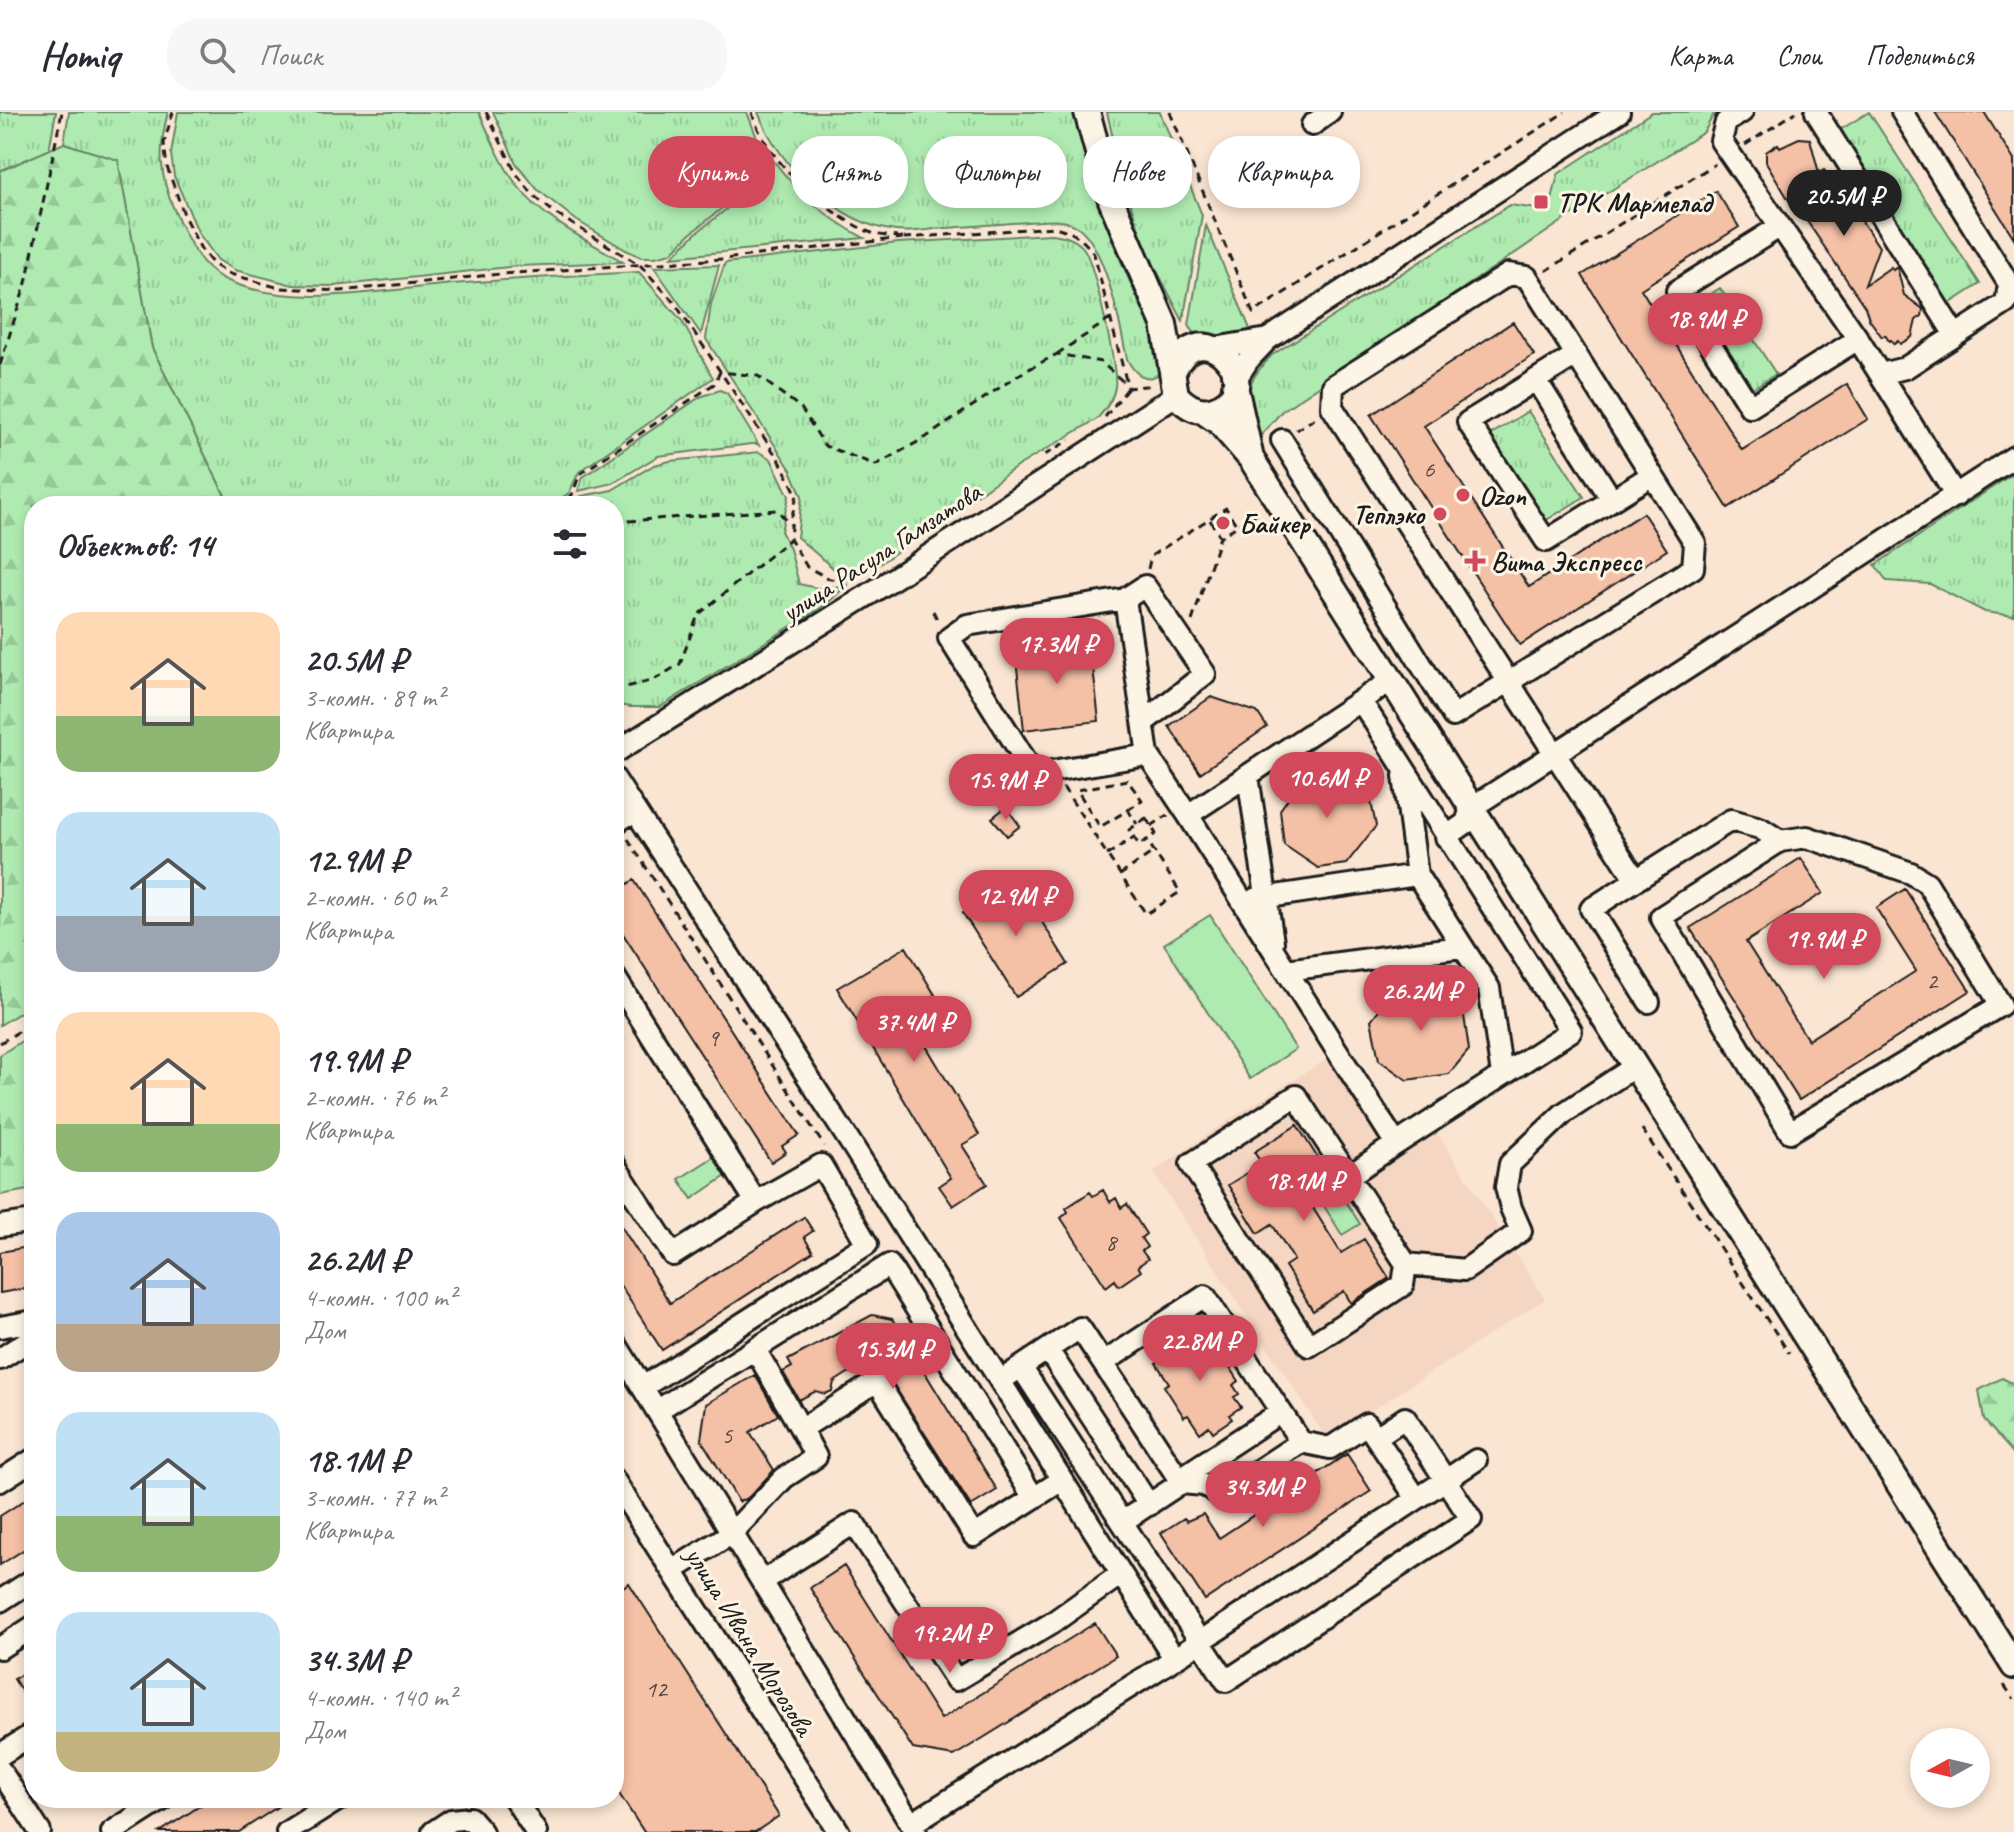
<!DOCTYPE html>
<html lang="ru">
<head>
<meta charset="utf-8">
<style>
	body { margin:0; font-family:Caveat,sans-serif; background:#f7f7f7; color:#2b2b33; height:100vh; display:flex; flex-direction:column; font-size:30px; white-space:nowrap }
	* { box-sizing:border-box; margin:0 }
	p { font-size:26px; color:#7c7c81 }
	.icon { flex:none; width:44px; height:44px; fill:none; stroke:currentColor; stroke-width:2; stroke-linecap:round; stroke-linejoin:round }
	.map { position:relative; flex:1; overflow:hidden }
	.panel { position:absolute; left:24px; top:384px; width:600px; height:1312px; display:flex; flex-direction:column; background:#fff; border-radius:32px; box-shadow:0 4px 12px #0003 }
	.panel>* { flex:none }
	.banner { position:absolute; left:648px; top:24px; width:760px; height:72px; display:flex; gap:16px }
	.needle { width:52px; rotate:262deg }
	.controls { position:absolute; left:1910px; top:1616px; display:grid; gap:16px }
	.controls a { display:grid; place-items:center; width:80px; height:80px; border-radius:50%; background:#fff; box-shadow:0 4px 12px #0003; font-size:40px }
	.price { position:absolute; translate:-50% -68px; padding:0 18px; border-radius:28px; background:#d1495b; color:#fff; font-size:26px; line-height:52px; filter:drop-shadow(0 2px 4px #0008) }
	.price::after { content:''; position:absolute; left:50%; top:48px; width:24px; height:18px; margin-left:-12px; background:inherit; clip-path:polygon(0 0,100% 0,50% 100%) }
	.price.active { background:#222; color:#fff }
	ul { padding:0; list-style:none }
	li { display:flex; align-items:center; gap:24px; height:200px; padding:0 32px }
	li span { display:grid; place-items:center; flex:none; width:224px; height:160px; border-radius:24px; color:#555 }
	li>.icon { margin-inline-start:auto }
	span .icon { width:96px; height:96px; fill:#fffc; stroke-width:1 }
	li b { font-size:34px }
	h2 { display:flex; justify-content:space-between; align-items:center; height:96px; padding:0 32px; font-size:34px }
	.tag { padding:0 28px; border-radius:32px; background:#fff; box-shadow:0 4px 12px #0003; font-size:28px; line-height:72px }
	.tag.active { background:#d1495b; color:#fff }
	header { display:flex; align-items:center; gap:48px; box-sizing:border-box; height:112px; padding:0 40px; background:#fff; border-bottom:2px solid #e1e1e2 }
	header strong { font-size:38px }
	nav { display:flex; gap:44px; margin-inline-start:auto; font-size:28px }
	.search { width:560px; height:72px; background:#f7f7f7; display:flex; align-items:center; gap:20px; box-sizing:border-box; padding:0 28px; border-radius:32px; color:#7c7c81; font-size:30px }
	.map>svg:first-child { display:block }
	.built { fill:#f4d6c2 }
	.grass { fill:url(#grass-tufts); stroke:#668466; stroke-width:2 }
	.forest { fill:url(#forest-firs); stroke:#668466; stroke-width:2 }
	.pitch { fill:#afebb1; stroke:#668466; stroke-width:2 }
	.building { fill:#f4c0a6; stroke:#1c1c1c; stroke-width:2 }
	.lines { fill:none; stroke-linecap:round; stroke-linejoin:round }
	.minor-casing { stroke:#1c1c1c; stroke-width:26 }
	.major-casing { stroke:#1c1c1c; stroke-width:30 }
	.path { stroke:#1c1c1c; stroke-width:3; stroke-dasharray:8 6; stroke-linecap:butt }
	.minor { stroke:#fcf5e5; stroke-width:20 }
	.major { stroke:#fcf5e5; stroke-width:24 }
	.poi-dot { fill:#d1495b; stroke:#fcf5e5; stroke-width:3 }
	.labels { text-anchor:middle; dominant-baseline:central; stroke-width:6; stroke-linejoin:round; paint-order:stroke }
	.number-label { font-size:24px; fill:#52453e }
	.poi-label { font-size:28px; font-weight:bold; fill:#1c1c1c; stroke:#fcf5e5; text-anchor:start }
	.street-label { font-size:28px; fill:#1c1c1c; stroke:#fcf5e5 }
</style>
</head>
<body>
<header>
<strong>Homiq</strong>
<div class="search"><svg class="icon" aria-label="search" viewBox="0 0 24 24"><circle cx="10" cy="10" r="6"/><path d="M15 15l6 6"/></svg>Поиск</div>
<nav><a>Карта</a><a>Слои</a><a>Поделиться</a></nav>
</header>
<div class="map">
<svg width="2014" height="1720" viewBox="0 0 2014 1720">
	<defs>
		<pattern id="grass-tufts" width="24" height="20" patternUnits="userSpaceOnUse" patternTransform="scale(2)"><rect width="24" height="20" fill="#afebb1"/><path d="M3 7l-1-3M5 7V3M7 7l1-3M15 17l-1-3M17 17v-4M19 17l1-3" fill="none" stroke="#96c998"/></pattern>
		<pattern id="forest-firs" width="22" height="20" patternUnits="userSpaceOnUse" patternTransform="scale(2)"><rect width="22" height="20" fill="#afebb1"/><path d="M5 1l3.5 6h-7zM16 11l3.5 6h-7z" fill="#96c998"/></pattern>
	</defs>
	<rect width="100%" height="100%" fill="#fae5d2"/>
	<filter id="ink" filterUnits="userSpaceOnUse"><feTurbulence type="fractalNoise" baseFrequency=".0125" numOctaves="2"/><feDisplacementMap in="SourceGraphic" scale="16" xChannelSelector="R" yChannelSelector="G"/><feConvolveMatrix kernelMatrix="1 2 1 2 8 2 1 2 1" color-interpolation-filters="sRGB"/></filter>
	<g filter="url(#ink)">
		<!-- built -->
		<path class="built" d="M1329 946 1392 1047 1436 1019 1545 1187 1327 1327 1153 1060 1233 1005Z"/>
		<!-- grass -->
		<path class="grass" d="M0 0H56L49 38 0 59Z
			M69 0H168C158 38 159 63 175 100 186 124 199 155 224 167 288 198 384 178 452 172 514 167 577 163 639 160L682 209 713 266 579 360 569 381 549 394H230L152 236 118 49 64 31Z
			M178 0H479C490 24 501 52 517 73 543 108 587 128 623 150L518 154 334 174 293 173 235 158 218 148 199 122 174 64 171 42Z
			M493 0H747L760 34 749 64 741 81 690 122 671 141 655 145H641L626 138 576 108 537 77 516 51Z
			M758 0H1074L1091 66 1113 131 1135 181 1159 227 1161 260C1146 273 1134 261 1127 247 1120 213 1106 135 1078 115 1067 108 1055 108 1042 109 1010 111 977 114 945 116 929 117 912 121 896 119 838 112 778 53 758 0Z
			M1107 0H1160L1202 103 1183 209 1144 134 1120 58Z
			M1652 0H1715L1704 20 1570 104 1282 299 1258 327C1248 283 1238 278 1272 243L1510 93 1537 97 1552 88 1558 62Z
			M1869 0 1980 172 1946 194 1835 21Z
			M763 34C790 74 821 103 864 126L672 145 695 122 743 84Z
			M1206 113 1250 217C1232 229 1201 237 1189 213Z
			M1051 122C1063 123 1076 126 1084 137 1094 151 1118 258 1115 275 1113 288 1105 298 1097 307L1018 354 875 455 834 457 797 425 802 384 791 358 706 227 711 192 725 151 898 131Z
			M719 153 701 222 654 155Z
			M1720 176 1776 262 1753 276 1698 190Z
			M720 278 727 281 760 335 758 332H751L658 344 613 371 578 379 583 365 700 285Z
			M1528 299 1584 385 1545 409 1490 323Z
			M759 340 771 347 789 384 781 419 790 437 799 472 821 477 847 473 827 492 660 595H630L614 592V394H562L582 384 612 378 654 353 670 349Z
			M2014 361V504L1985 500 1930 472 1887 469 1875 453Z
			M1327 1060 1360 1112 1342 1123 1311 1073Z"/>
		<!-- forest -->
		<path class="forest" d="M64 31 118 48 152 236 230 394H34V892L0 913V59Z
			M28 925 34 931V1077L0 1083V943Z
			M2002 1266 2014 1272V1342L1984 1308 1979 1278Z"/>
		<!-- pitch -->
		<path class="pitch" d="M1210 803 1296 937 1250 967 1164 832Z
			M717 1043 729 1062 692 1087 679 1067Z"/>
		<!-- building -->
		<path class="building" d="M1935 0H1984L2014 48V126Z
			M1799 26 1810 27 1819 61 1824 58 1829 64 1838 60 1831 90 1858 92 1860 95 1855 99 1879 135 1865 173 1891 155 1893 158 1897 155 1904 183 1923 197 1922 204 1916 208 1912 225 1900 232 1898 229 1894 232 1891 228 1889 229 1885 223 1882 225 1869 207 1865 195 1796 93 1790 90 1766 50V40L1778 32 1780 35Z
			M1716 79 1739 115 1641 177 1742 338 1847 272 1868 307 1728 396 1582 163Z
			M1513 210 1534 243 1424 314 1529 475 1643 401 1667 438 1520 533 1371 303Z
			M1090 529 1099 609 1024 618 1015 538Z
			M1211 585 1257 600 1267 615 1200 661 1169 614Z
			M1337 659 1370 685 1376 714 1346 752 1318 756 1284 733 1280 698 1303 665Z
			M1006 695 1020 714 1007 724 992 706Z
			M1801 746 1823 781 1746 830 1808 928 1916 859 1876 796 1905 777 1970 879 1799 988 1690 816Z
			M634 768 799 1023 782 1034 786 1040 771 1050 623 822 614 828V781Z
			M1016 768 1068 852 1016 885 963 801Z
			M906 835 935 883 906 900 979 1023 962 1033 987 1072 953 1094 939 1074 951 1066 837 876Z
			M1437 873 1462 890 1469 938 1449 962 1407 968 1379 948 1371 908 1392 881Z
			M1297 1013 1324 1056 1298 1072 1341 1141 1364 1127 1389 1166 1351 1191 1344 1179 1313 1199 1285 1154 1294 1148 1272 1112 1258 1121 1228 1073 1262 1052 1254 1040Z
			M1103 1078 1110 1090 1116 1086 1121 1096 1127 1092 1146 1122 1141 1126 1147 1135 1142 1139 1148 1147 1138 1154 1141 1159 1119 1174 1115 1168 1106 1175 1061 1106 1068 1100 1066 1096 1090 1080 1093 1084Z
			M614 1103 670 1191 804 1105 813 1119 804 1125 813 1140 662 1238 614 1164Z
			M34 1134V1175L0 1181V1140Z
			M872 1203 892 1207 997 1378 971 1394 884 1258 876 1254H859L834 1270 832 1279 825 1282 816 1279 799 1288 783 1260 792 1255 788 1248Z
			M1183 1225 1188 1232 1198 1225 1204 1234 1210 1231 1215 1240 1219 1238 1239 1269 1233 1273 1239 1282 1234 1285 1241 1295 1229 1303 1232 1307 1213 1320 1209 1314 1200 1321 1188 1303 1184 1305 1164 1274 1169 1271 1156 1251 1165 1245 1161 1240Z
			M755 1263 778 1303 750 1320 774 1358 749 1385 739 1390 701 1327 706 1292Z
			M1347 1342 1371 1379 1205 1488 1161 1421 1184 1406 1187 1409 1203 1402 1219 1426Z
			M34 1382V1431L0 1453V1404Z
			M844 1454 941 1607 1095 1511 1116 1544 954 1644 913 1637 810 1476Z
			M629 1471 779 1704 755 1720H644L614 1674V1481Z
			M34 1554V1599L14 1567Z
			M212 1686H291L239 1720H160Z"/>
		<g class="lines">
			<!-- minor casing -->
			<g class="minor-casing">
				<path id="minor" d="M1742 0 1726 10 1721 29 1858 227 1956 384
					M1816 0 1955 223
					M1312 13 1330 0
					M1779 115 1677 179 1750 295 1858 227
					M1214 236 1268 227
					M1576 243 1468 310 1546 429 1652 363
					M1881 262 1905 256 2006 191 2009 172 1902 0
					M1236 267 1249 247 1268 227 1619 0
					M1536 268 1612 388
					M1282 328 1453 604 1693 456 1695 431 1527 165 1509 162 1333 274 1332 295 1636 768 1591 797 1649 890
					M1125 487 1145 474 1205 562 1144 610
					M1361 589 1571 919 1396 1032 1188 703 1378 577 1391 570
					M614 641 868 483 1176 283
					M1148 643 1125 487 967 513 949 526 1034 662 1148 643 1188 703
					M1248 664 1273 830
					M1404 664 1417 763 1489 876 1502 963
					M614 666 852 1033 1174 1546
					M614 712 635 698
					M1446 725 1466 711 1471 696 2014 345
					M1807 725 1911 761 1927 771 2001 893 1790 1020 1661 805 1780 729Z
					M1636 768 1731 708 1760 716 1780 729
					M1255 787 1417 763
					M1286 858 1461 835
					M614 864 756 1090
					M614 1052 673 1143 756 1090 821 1053 867 1132 643 1275
					M1349 1064 1396 1032
					M0 1114 34 1109
					M1406 1152 1403 1173 1309 1234 1191 1052 1296 984 1406 1152 1465 1158 1521 1119 1511 1096 1506 1075 1510 1052 1564 1001 1634 955
					M0 1215 34 1209
					M614 1229 911 1712
					M755 1237 801 1317
					M1048 1238 1149 1393
					M0 1247 34 1225
					M1021 1255 1122 1410
					M1000 1269 1080 1216 1179 1367 1281 1300 1205 1184 1103 1251
					M658 1298 889 1153 1034 1386
					M1281 1300 1301 1330 1330 1336 1367 1312 1417 1387
					M1301 1330 1221 1383 1204 1373 1181 1371 1122 1410 1226 1569 1471 1407 1405 1306 1376 1325
					M614 1368 839 1720
					M0 1369 34 1347
					M673 1458 732 1421 784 1366 816 1345 801 1317 877 1269 974 1424 1062 1368
					M763 1469 854 1411 956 1568 1052 1511 1121 1462
					M0 1489 34 1467
					M0 1536 34 1514
					M0 1643 34 1621
					M0 1658 40 1720
					M514 1686 536 1720
					M112 1720 165 1686
					M287 1720 341 1686
					M433 1720 451 1708 470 1706 482 1720
					M916 1720 911 1712 1160 1556 1476 1348"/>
			</g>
			<!-- major casing -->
			<g class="major-casing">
				<path id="major" d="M1087 0 1111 88 1164 212 1176 283C1186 294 1199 302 1214 297 1272 278 1202 192 1173 260
					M1235 274 1250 342
					M1203 299 1219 310 1252 348 2014 1554"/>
			</g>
			<!-- path -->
			<path class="path" d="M173 0 164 31 167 55 186 108 201 137 213 152 230 162 280 176 340 179 500 162 723 147 903 126
				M486 0 516 61 533 83 556 102 640 153 674 190 781 351 797 383 792 404 790 427 807 455 830 467 854 469
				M752 0C763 46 829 105 872 121 880 124 889 124 897 125
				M1170 0 1253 201 1565 0
				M1745 33 1796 0
				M904 126 1055 115C1074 120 1083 127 1094 142L1128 276 1153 273
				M1546 159 1715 52
				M1057 242 1110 207
				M0 253 26 171 62 0
				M1105 305 1128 276
				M1296 318 1317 305
				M1045 343 1069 328
				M556 394 572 383 580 362 714 272 720 260 758 264 801 296 825 334 876 353 925 326 1020 262 1057 242 1101 250 1127 273
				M1210 408 1220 425
				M614 410 777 398 791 413
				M1148 457 1151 444 1226 396 1237 414
				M933 499 938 509
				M1192 509 1220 425 1260 399
				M614 578 654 568 680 552 698 503 790 427
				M1063 675 1146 802 1180 780 1147 728
				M1128 698 1142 688 1127 668 1077 678 1100 715 1128 698 1137 712
				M1146 706 1156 722 1139 733 1129 718Z
				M1151 714 1168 703
				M628 727 824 1034
				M1107 743 1134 725
				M1120 763 1153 740
				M0 931 34 910
				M1642 1017 1789 1241
				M2004 1573 2014 1587"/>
			<!-- minor -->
			<use href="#minor" class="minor"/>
			<!-- major -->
			<use href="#major" class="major"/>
		</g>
	</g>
	<!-- markers -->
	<g class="poi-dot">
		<rect x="1533" y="82" width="16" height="16" rx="4"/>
		<circle cx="1463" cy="383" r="8"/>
		<circle cx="1440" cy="402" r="8"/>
		<circle cx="1223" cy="411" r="8"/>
		<path d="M1471 437h8v8h8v8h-8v8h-8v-8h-8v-8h8z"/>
	</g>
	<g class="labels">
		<!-- number labels -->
		<g class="number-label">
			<text x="1429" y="357">6</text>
			<text x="1932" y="869">2</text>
			<text x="713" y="926">9</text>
			<text x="1111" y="1130">8</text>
			<text x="727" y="1323">5</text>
			<text x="656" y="1577">12</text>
		</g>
		<!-- poi labels -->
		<g class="poi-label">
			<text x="1557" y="90">ТРК Мармелад</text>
			<text x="1479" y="383">Ozon</text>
			<text x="1424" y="402" text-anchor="end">Теплэко</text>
			<text x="1239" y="411">Байкер</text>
			<text x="1491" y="449">Вита Экспресс</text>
		</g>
		<!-- street labels -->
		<g class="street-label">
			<text transform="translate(881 440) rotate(-33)">улица Расула Гамзатова</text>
			<text transform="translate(750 1529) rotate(58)">улица Ивана Морозова</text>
		</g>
	</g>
</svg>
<div class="controls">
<a><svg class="needle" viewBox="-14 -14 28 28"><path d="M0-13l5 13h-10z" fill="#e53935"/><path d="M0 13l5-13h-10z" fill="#7c7c81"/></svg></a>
</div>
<b class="price active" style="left:1844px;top:126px">20.5M ₽</b>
<b class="price" style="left:1705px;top:249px">18.9M ₽</b>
<b class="price" style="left:1057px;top:574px">17.3M ₽</b>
<b class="price" style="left:1327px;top:708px">10.6M ₽</b>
<b class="price" style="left:1006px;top:710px">15.9M ₽</b>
<b class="price" style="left:1016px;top:826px">12.9M ₽</b>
<b class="price" style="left:1824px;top:869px">19.9M ₽</b>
<b class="price" style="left:1421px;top:921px">26.2M ₽</b>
<b class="price" style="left:914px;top:952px">37.4M ₽</b>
<b class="price" style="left:1304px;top:1111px">18.1M ₽</b>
<b class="price" style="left:1200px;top:1271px">22.8M ₽</b>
<b class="price" style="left:893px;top:1279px">15.3M ₽</b>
<b class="price" style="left:1263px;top:1417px">34.3M ₽</b>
<b class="price" style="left:950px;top:1563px">19.2M ₽</b>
<div class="banner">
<a class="tag active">Купить</a>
<a class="tag">Снять</a>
<a class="tag">Фильтры</a>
<a class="tag">Новое</a>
<a class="tag">Квартира</a>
</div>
<section class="panel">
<h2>Объектов: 14<svg class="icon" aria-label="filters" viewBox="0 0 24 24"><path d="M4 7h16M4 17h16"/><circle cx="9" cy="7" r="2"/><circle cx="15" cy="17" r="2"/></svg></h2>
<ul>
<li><span style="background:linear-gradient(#ffd9b3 65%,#8fb573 0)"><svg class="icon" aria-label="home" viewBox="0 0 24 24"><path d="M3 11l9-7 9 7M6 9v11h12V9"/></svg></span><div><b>20.5M ₽</b><p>3-комн. · 89 m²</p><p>Квартира</p></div></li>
<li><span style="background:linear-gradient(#bfe0f5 65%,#9aa5b1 0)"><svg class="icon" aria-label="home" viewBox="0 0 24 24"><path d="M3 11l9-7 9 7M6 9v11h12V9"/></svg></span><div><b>12.9M ₽</b><p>2-комн. · 60 m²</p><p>Квартира</p></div></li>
<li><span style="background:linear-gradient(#ffd9b3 70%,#8fb573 0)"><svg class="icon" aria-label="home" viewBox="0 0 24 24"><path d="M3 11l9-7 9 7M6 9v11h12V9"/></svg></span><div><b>19.9M ₽</b><p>2-комн. · 76 m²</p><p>Квартира</p></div></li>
<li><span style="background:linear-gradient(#a9c7e8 70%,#b9a48a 0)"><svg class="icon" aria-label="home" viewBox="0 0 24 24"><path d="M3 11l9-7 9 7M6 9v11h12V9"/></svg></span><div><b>26.2M ₽</b><p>4-комн. · 100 m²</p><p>Дом</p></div></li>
<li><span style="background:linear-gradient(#bfe0f5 65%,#8fb573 0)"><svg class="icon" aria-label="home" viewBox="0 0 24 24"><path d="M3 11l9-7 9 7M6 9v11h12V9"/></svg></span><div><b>18.1M ₽</b><p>3-комн. · 77 m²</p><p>Квартира</p></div></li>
<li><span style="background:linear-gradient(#bfe0f5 75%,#c2b280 0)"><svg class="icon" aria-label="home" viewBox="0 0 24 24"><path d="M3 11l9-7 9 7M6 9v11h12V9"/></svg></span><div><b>34.3M ₽</b><p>4-комн. · 140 m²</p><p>Дом</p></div></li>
</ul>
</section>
</div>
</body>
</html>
